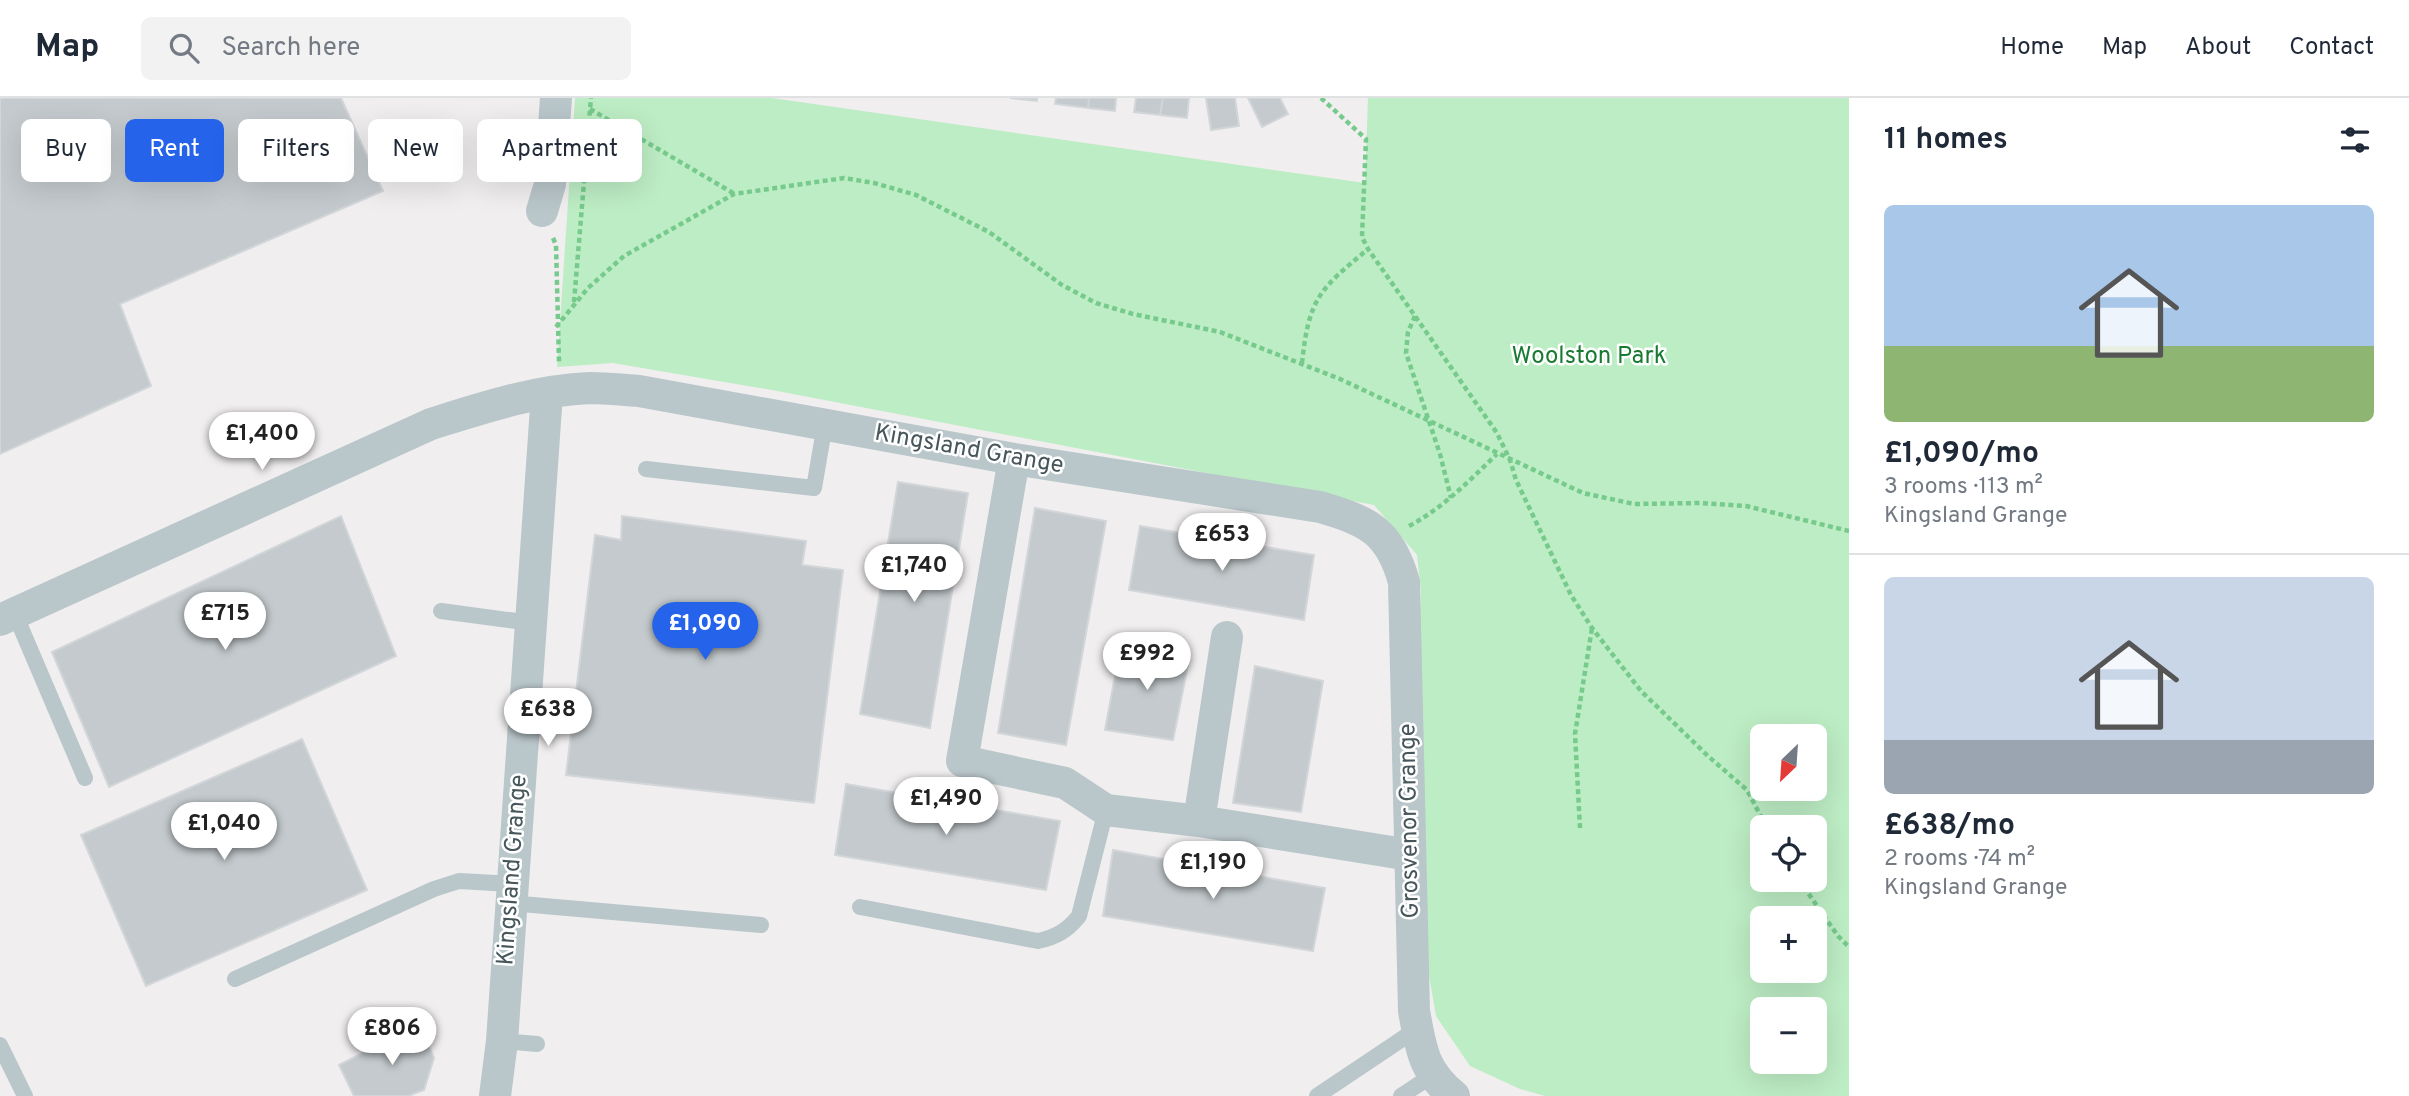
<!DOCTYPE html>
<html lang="en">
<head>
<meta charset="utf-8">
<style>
	body { margin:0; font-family:Overpass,sans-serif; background:#f2f2f3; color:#1f2937; height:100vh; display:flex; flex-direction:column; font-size:26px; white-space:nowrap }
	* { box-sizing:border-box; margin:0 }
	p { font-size:23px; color:#747a83 }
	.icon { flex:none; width:38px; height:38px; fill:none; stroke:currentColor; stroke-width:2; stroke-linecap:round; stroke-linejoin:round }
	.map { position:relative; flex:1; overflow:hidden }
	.drawer { display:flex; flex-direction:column; background:#fff; width:560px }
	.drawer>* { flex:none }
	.top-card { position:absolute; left:21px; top:21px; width:665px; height:63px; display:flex; gap:14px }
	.needle { width:46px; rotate:205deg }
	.fabs { position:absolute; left:1750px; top:626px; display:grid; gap:14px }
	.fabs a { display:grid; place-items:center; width:77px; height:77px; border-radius:10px; background:#fff; box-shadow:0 7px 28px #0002; font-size:35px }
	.price { position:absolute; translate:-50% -60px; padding:0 16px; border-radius:24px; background:#fff; color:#222; font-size:23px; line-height:46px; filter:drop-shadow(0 2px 4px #0008) }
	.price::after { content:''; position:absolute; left:50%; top:42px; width:21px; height:16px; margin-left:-10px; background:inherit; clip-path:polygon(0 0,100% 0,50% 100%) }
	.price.selected { background:#2563eb; color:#fff }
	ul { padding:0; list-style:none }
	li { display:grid; align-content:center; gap:14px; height:371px; padding:0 35px }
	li+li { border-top:2px solid #e0e1e3 }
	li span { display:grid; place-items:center; height:217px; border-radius:10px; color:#555 }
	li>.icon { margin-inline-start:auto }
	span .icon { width:126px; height:126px; fill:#fffc; stroke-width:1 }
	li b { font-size:30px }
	h2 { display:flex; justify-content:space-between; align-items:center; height:84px; padding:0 35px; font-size:30px }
	.pill { padding:0 24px; border-radius:10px; background:#fff; box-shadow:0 7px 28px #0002; font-size:24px; line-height:63px }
	.pill.selected { background:#2563eb; color:#fff }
	header { display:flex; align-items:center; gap:42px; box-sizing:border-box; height:98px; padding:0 35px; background:#fff; border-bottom:2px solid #e0e1e3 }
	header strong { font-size:33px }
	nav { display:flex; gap:38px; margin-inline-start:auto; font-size:24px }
	.search { width:490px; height:63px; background:#f2f2f3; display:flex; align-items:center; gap:18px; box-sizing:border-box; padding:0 24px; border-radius:10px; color:#747a83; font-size:26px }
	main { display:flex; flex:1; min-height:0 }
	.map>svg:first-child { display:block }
	.green { fill:#bdedc4; fill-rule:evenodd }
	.building { fill:#c4cacd; stroke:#d2d6d9; stroke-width:2 }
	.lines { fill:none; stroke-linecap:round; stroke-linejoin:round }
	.path { stroke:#76ca8c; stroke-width:4.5; stroke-dasharray:5 3.5; stroke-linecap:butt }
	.lane { stroke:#b9c6ca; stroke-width:16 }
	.street { stroke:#b9c6ca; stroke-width:32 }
	.labels { text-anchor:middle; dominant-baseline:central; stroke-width:5; stroke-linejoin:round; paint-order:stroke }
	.park-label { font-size:24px; fill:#197a32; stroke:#fff }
	.street-label { font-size:24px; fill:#46565a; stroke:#fff }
</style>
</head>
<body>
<header>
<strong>Map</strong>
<div class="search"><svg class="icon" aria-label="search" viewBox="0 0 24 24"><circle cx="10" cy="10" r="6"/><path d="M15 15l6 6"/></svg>Search here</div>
<nav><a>Home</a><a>Map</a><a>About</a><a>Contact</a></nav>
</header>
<main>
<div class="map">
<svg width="1849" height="998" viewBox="0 0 1849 998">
	<rect width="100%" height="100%" fill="#f0eeee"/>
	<!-- green -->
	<path class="green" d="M575 0H772L1365 85 1368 0H1849V998H1545L1520 991 1470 968 1436 918 1426 860 1416 618 1421 494 1417 457 1374 407 772 292 613 265 557 269ZM1762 639H1815V691H1762ZM1762 730H1815V782H1762ZM1762 821H1815V873H1762ZM1762 912H1815V964H1762Z"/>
	<!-- building -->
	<path class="building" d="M0 0H341L383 93 120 206 151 288 0 356Z
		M1010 0H1037V3Z
		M1056 0H1089L1088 10 1055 6Z
		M1089 0H1116L1115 13 1088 10Z
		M1136 0H1163L1160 17 1134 14Z
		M1163 0H1189L1187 20 1160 17Z
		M1206 0H1235L1239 28 1211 32Z
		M1248 0H1280L1288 16 1262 29Z
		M898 384 968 395 930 630 860 616Z
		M1035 410 1106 423 1066 647 998 635Z
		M341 418 396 558 109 689 52 554Z
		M622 418 806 443 802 467 843 472 814 705 566 677 595 437 621 442Z
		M1140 428 1314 457 1304 522 1129 492Z
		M1121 545 1190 557 1173 642 1105 632Z
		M1255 568 1323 583 1301 714 1233 705Z
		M302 641 367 792 146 888 81 737Z
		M846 686 1060 723 1046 792 835 757Z
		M1113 752 1325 790 1313 853 1103 818Z
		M420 926 434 960 424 992 408 998H354L339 967Z"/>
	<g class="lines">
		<!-- path -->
		<path class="path" d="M1321 0 1366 41 1362 139 1368 151 1497 335 1510 362 1516 382 1571 497 1592 530 1641 593 1708 658 1747 692 1767 730
			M590 11 733 95
			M553 140 556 147 559 264
			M574 204 591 0
			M1415 218 1408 234 1406 255 1440 356 1451 400
			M556 229 588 190 624 158 734 96 844 80 874 85 916 97 989 134 1062 187 1096 205 1133 216 1220 234 1340 281 1583 395 1634 406 1700 405 1746 408 1849 433
			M1302 265C1309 200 1319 192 1368 151
			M1409 428C1443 410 1469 383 1497 356
			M1580 730 1575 636 1592 530
			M1799 782 1838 838 1849 849"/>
		<!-- lane -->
		<path class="lane" d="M646 371 814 390 825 326
			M441 513 531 525
			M15 516 85 680
			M510 805 761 827
			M860 809 1038 843C1056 839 1067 833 1079 818L1106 712
			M235 881 434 791 459 783 512 786
			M502 943 537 946
			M0 947 25 998
			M1317 998 1417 931
			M1401 998 1433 977"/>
		<!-- street -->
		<path class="street" d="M542 113 550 86 556 0
			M1014 361 962 663 1065 685 1106 712 1199 723 1410 757
			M0 522 431 326C482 310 536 292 590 290 606 290 623 292 639 293L1014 361 1320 409C1368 423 1390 433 1404 484L1414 913C1421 951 1423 973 1454 998
			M1199 723 1227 539
			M495 998 502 943 547 295"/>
	</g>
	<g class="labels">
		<!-- park labels -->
		<g class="park-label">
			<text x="1589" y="259">Woolston Park</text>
		</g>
		<!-- street labels -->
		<g class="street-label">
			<text transform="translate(969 352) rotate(10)">Kingsland Grange</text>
			<text transform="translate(1410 723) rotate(-91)">Grosvenor Grange</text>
			<text transform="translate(513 772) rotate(-86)">Kingsland Grange</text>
		</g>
	</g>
</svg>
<div class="fabs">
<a><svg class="needle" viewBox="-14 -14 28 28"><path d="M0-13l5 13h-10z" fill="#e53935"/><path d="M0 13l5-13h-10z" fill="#747a83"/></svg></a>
<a><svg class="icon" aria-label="locate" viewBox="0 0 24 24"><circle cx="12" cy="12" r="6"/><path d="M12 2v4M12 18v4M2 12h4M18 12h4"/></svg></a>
<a>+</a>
<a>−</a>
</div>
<b class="price" style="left:262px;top:374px">£1,400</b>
<b class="price" style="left:1222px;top:475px">£653</b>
<b class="price" style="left:914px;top:506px">£1,740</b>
<b class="price" style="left:225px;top:554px">£715</b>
<b class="price selected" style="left:705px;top:564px">£1,090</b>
<b class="price" style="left:1147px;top:594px">£992</b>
<b class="price" style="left:548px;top:650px">£638</b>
<b class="price" style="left:946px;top:739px">£1,490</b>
<b class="price" style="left:224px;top:764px">£1,040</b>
<b class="price" style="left:1213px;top:803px">£1,190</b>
<b class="price" style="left:392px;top:969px">£806</b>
<div class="top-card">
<a class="pill">Buy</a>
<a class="pill selected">Rent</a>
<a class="pill">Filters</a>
<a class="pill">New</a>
<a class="pill">Apartment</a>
</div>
</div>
<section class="drawer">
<h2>11 homes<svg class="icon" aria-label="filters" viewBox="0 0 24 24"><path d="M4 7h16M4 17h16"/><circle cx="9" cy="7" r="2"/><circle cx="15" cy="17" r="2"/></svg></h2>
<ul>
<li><span style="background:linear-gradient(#a9c7e8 65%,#8fb573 0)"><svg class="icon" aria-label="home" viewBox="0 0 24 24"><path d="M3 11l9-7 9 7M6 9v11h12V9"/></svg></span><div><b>£1,090/mo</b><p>3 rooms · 113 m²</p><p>Kingsland Grange</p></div></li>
<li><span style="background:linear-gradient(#c9d6e8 75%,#9aa5b1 0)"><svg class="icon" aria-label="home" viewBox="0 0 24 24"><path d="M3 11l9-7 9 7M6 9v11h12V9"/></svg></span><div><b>£638/mo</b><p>2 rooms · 74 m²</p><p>Kingsland Grange</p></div></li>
</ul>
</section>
</main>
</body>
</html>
